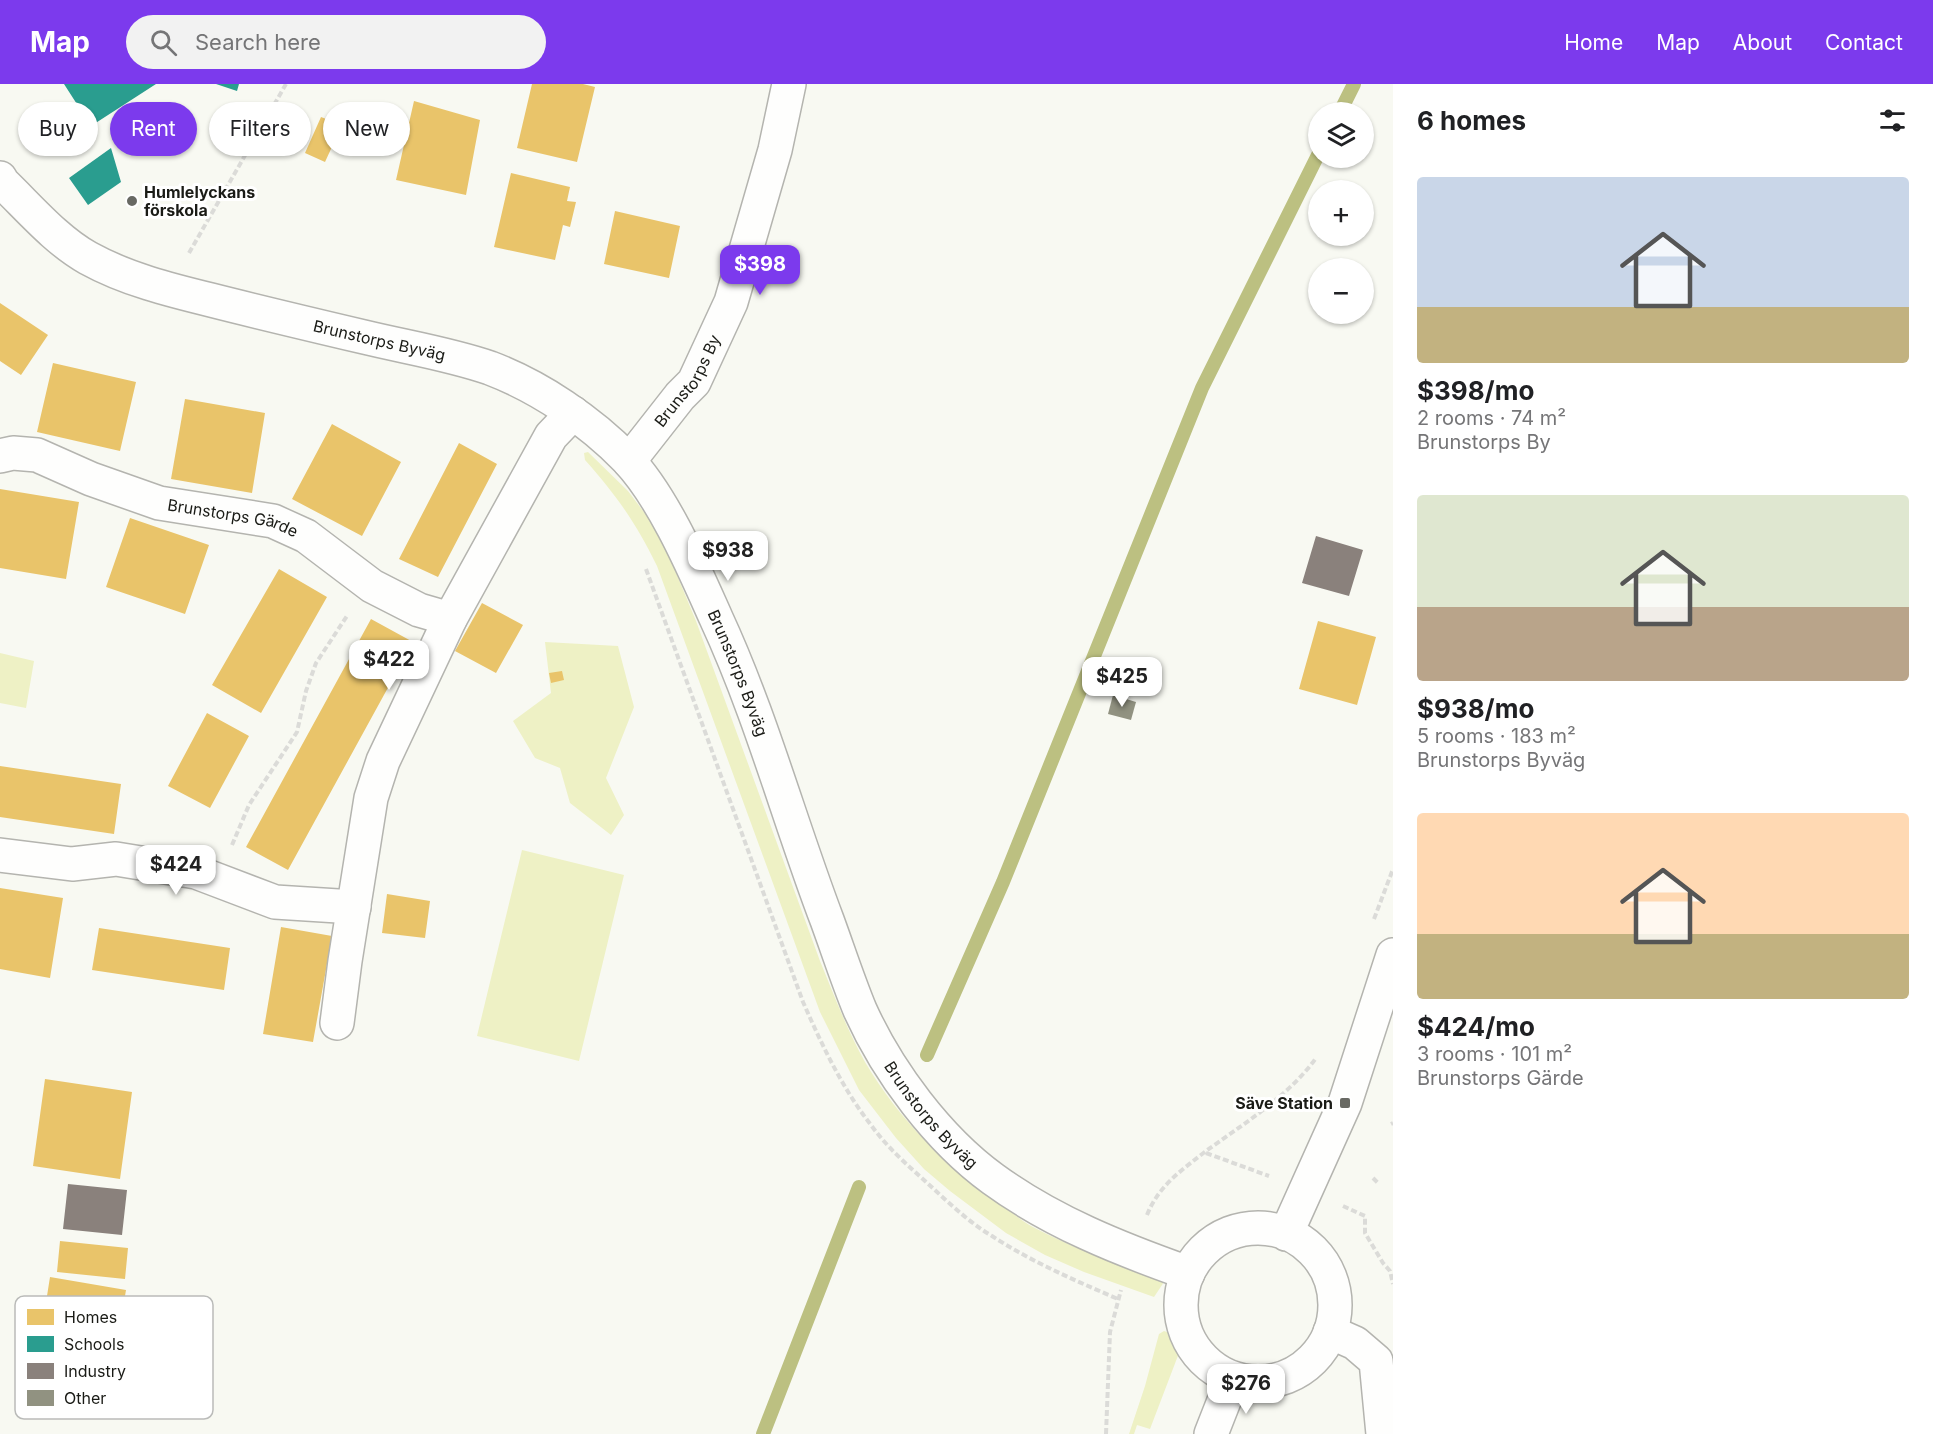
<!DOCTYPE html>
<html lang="en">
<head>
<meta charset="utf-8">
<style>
	body { margin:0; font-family:Inter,sans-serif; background:#f2f2f2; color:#202124; height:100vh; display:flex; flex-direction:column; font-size:22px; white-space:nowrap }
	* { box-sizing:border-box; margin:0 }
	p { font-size:20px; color:#757577 }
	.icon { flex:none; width:33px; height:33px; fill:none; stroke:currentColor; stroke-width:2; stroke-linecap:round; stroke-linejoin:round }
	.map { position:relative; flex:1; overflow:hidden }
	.drawer { display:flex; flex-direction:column; background:#fff; width:540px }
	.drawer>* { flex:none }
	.hud { position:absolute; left:18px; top:18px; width:570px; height:54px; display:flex; gap:12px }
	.tools { position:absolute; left:1308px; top:18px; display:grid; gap:12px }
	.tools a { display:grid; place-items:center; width:66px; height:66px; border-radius:50%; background:#fff; box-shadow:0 2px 4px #0004; font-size:30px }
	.price { position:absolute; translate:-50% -51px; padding:0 14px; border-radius:12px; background:#fff; color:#222; font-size:20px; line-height:39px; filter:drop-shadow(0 2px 3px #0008) }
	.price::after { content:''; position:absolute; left:50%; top:36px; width:18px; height:14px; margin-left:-9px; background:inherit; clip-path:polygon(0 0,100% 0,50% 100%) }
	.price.selected { background:#7c3aed; color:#fff }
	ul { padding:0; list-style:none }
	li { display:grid; align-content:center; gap:12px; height:318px; padding:0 24px }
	li span { display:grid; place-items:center; height:186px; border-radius:6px; color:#555 }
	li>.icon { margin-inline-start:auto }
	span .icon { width:108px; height:108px; fill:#fffc; stroke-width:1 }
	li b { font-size:26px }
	h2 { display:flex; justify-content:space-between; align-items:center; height:72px; padding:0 24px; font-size:26px }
	.tag { padding:0 21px; border-radius:27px; background:#fff; box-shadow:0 2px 4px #0004; font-size:21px; line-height:54px }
	.tag.selected { background:#7c3aed; color:#fff }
	header { display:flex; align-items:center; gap:36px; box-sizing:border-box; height:84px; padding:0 30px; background:#7c3aed; color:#fff }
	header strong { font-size:28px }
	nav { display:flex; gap:33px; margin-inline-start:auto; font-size:21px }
	.search { width:420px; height:54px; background:#f2f2f2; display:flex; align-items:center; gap:15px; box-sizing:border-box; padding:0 21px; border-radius:33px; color:#757577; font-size:22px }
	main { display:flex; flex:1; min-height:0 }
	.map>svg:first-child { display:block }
	.green { fill:#eef1c5 }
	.homes { fill:#e9c46a }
	.schools { fill:#2a9d8f }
	.industry { fill:#8a817c }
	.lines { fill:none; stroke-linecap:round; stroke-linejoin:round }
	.stream { stroke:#bcc081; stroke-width:14 }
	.building { fill:#919281 }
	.minor-casing { stroke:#b4b4af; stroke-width:36 }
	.tertiary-casing { stroke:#b4b4af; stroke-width:36 }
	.secondary-casing { stroke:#b4b4af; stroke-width:36 }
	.path { stroke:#dbdbd8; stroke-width:4; stroke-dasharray:6 3; stroke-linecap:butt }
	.minor { stroke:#fefefd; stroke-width:33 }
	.tertiary { stroke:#fefefd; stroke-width:33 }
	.secondary { stroke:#fefefd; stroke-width:33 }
	.poi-dot { fill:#686963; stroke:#fff; stroke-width:2 }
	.labels { text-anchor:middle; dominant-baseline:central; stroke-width:6; stroke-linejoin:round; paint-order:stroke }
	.poi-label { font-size:16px; font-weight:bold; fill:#1a1b16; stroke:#fff; text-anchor:start }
	.street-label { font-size:16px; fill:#1a1b16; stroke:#fff }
	.key { fill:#fff; stroke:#babbb9; stroke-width:1.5 }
	.key-label { font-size:16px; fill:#1a1b16 }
</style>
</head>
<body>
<header>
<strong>Map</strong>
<div class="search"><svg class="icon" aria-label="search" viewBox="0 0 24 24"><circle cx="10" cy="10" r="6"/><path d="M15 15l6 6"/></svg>Search here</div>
<nav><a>Home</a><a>Map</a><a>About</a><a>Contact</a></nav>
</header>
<main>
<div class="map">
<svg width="1393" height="1350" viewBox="0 0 1393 1350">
	<rect width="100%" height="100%" fill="#f8f9f2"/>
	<!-- green -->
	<path class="green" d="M588 368 628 407 650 436 665 462 696 537 820 877C834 911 847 946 865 978 899 1036 948 1084 1003 1122 1013 1129 1022 1137 1033 1143 1075 1165 1120 1181 1164 1198L1154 1213 1084 1188 1045 1171 1006 1149 950 1107 924 1085 896 1054 859 1006 820 928 657 482C636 439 617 412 585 376L584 369Z
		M545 558 618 562 634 623 606 694 624 731 611 751 570 719 560 684 535 674 513 637 551 609Z
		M0 569 34 577 26 624 0 619Z
		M522 766 624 791 579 977 477 952Z
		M1164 1247C1176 1250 1180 1257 1179 1269L1150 1345 1137 1341 1134 1350H1129L1145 1302 1159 1250Z"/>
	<!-- homes -->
	<path class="homes" d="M532 0H583L595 3 577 78 517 64Z
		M414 17 480 36 466 111 396 96Z
		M321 33 342 41 325 78 305 69Z
		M511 89 570 103 567 117 576 118 570 143 563 141 555 176 494 163Z
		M615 127 680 142 669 194 604 180Z
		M0 219 48 251 21 291 0 277Z
		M53 279 136 298 120 367 37 348Z
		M185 315 265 329 252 409 171 395Z
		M332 340 401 378 362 452 292 415Z
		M459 359 497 380 438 493 399 475Z
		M0 405 79 418 66 495 0 484Z
		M130 434 209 461 185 530 106 503Z
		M279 485 327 513 261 629 212 601Z
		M482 519 523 541 496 589 455 567Z
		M371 535 413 558 288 786 246 763Z
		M1318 537 1376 553 1357 621 1299 605Z
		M562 587 564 596 551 599 549 589Z
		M207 629 249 652 210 724 168 702Z
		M0 682 121 700 114 750 0 733Z
		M0 804 63 814 50 894 0 885Z
		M387 810 430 817 425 854 382 849Z
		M281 843 332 852 313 958 263 950Z
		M99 844 230 864 224 906 92 886Z
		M45 995 132 1008 120 1095 33 1082Z
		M60 1157 128 1164 125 1195 57 1188Z
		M50 1193 126 1206 106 1325 31 1313Z"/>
	<!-- schools -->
	<path class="schools" d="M64 0H156L91 42Z
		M216 0H239L237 7Z
		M111 64 121 98 88 121 69 94Z"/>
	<!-- industry -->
	<path class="industry" d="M1316 452 1363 466 1349 512 1302 499Z
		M68 1100 127 1106 122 1151 63 1145Z"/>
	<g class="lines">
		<!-- stream -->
		<path class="stream" d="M1340 28 1354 0
			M927 971 1003 798 1202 304 1318 71
			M763 1350 859 1103"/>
	</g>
	<!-- building -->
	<path class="building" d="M1113 611 1136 618 1131 636 1108 630Z"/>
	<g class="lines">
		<!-- minor casing -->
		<g class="minor-casing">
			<g id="minor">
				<path id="s1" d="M0 94 3 99C30 125 56 156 88 174 126 195 170 206 211 216 262 229 313 241 364 253 405 263 450 270 490 284 540 303 590 337 627 375 664 414 694 485 716 534 761 631 789 736 827 836 838 866 848 897 860 926 888 988 938 1055 993 1095 1052 1138 1120 1165 1188 1189"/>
				<path id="s2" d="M0 372 13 369 37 371 91 395 159 419 273 437 306 452 372 502 419 526 450 535"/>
				<path id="s3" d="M629 377 680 312 694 298 731 218 775 66 789 0"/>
				<path d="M0 771 72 780 116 775 196 788 275 818 354 823"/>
				<path d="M337 939 345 877 371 714 383 677 450 535 551 352 573 329"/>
			</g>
		</g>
		<!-- tertiary casing -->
		<g class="tertiary-casing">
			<path id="tertiary" d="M1330 1248 1355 1259 1376 1277 1383 1350"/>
		</g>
		<!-- secondary casing -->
		<g class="secondary-casing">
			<path id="secondary" d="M1181 1221a77 77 0 1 1 154 0a77 77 0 1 1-154 0Z
				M1286 1150 1345 1019 1393 871
				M1211 1350 1233 1294"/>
		</g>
		<!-- path -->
		<path class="path" d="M189 169 286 0
			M646 485 803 918C822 961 842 1004 871 1041 886 1062 906 1080 925 1097 946 1116 967 1137 992 1152 1032 1178 1074 1196 1118 1215
			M232 761 249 721 297 648 306 607 316 579 347 532
			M1374 835 1393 785
			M1391 1040 1393 1039
			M1206 1069 1269 1092
			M1373 1094 1378 1099
			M1343 1122 1365 1132V1149L1383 1179 1390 1187 1393 1200
			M1147 1131C1159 1101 1182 1086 1206 1067 1242 1041 1290 1011 1316 974
			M1106 1350 1110 1248 1121 1206"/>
		<!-- minor -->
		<use href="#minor" class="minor"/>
		<!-- tertiary -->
		<use href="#tertiary" class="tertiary"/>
		<!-- secondary -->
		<use href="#secondary" class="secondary"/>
	</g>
	<!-- markers -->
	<g class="poi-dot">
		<circle cx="132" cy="117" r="6"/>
		<rect x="1339" y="1013" width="12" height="12" rx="3"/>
	</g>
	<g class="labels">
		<!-- poi labels -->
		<g class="poi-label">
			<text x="144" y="108">Humlelyckans<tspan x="144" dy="18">förskola</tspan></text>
			<text x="1333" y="1019" text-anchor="end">Säve Station</text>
		</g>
		<!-- street labels -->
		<g class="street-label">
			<text stroke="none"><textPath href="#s1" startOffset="423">Brunstorps Byväg</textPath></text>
			<text stroke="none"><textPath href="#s3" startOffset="100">Brunstorps By</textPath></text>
			<text stroke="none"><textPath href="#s2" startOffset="244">Brunstorps Gärde</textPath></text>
			<text stroke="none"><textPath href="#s1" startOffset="945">Brunstorps Byväg</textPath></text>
			<text stroke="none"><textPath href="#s1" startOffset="1431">Brunstorps Byväg</textPath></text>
		</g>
	</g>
	<!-- legend -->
	<rect x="15" y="1212" width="198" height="123" rx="9" class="key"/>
	<rect x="27" y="1225" width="27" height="16" fill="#e9c46a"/>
	<rect x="27" y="1252" width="27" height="16" fill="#2a9d8f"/>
	<rect x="27" y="1279" width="27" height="16" fill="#8a817c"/>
	<rect x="27" y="1306" width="27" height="16" fill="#919281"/>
	<g class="key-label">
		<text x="64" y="1239">Homes</text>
		<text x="64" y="1266">Schools</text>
		<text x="64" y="1293">Industry</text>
		<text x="64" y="1320">Other</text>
	</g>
</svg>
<div class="tools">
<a><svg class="icon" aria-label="layers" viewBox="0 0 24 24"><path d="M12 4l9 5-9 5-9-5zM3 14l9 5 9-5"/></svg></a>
<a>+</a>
<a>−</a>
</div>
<b class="price selected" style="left:760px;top:212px">$398</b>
<b class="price" style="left:728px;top:498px">$938</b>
<b class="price" style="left:389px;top:607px">$422</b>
<b class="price" style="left:1122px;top:624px">$425</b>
<b class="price" style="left:176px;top:812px">$424</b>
<b class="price" style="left:1246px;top:1331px">$276</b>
<div class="hud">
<a class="tag">Buy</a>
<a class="tag selected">Rent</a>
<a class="tag">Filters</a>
<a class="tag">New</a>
</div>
</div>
<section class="drawer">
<h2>6 homes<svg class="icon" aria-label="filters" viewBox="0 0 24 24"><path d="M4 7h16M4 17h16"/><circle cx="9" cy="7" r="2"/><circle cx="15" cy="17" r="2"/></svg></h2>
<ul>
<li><span style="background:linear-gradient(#c9d6e8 70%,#c2b280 0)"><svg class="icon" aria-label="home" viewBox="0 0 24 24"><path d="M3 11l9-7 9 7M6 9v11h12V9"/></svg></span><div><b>$398/mo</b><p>2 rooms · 74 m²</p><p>Brunstorps By</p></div></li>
<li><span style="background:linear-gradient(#dfe7d0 60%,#b9a48a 0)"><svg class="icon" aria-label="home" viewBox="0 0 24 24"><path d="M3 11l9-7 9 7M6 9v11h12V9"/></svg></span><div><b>$938/mo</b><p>5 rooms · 183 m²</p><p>Brunstorps Byväg</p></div></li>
<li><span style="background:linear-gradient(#ffd9b3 65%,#c2b280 0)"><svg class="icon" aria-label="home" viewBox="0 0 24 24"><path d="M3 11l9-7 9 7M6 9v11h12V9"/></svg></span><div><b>$424/mo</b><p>3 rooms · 101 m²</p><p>Brunstorps Gärde</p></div></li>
</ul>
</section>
</main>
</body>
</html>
